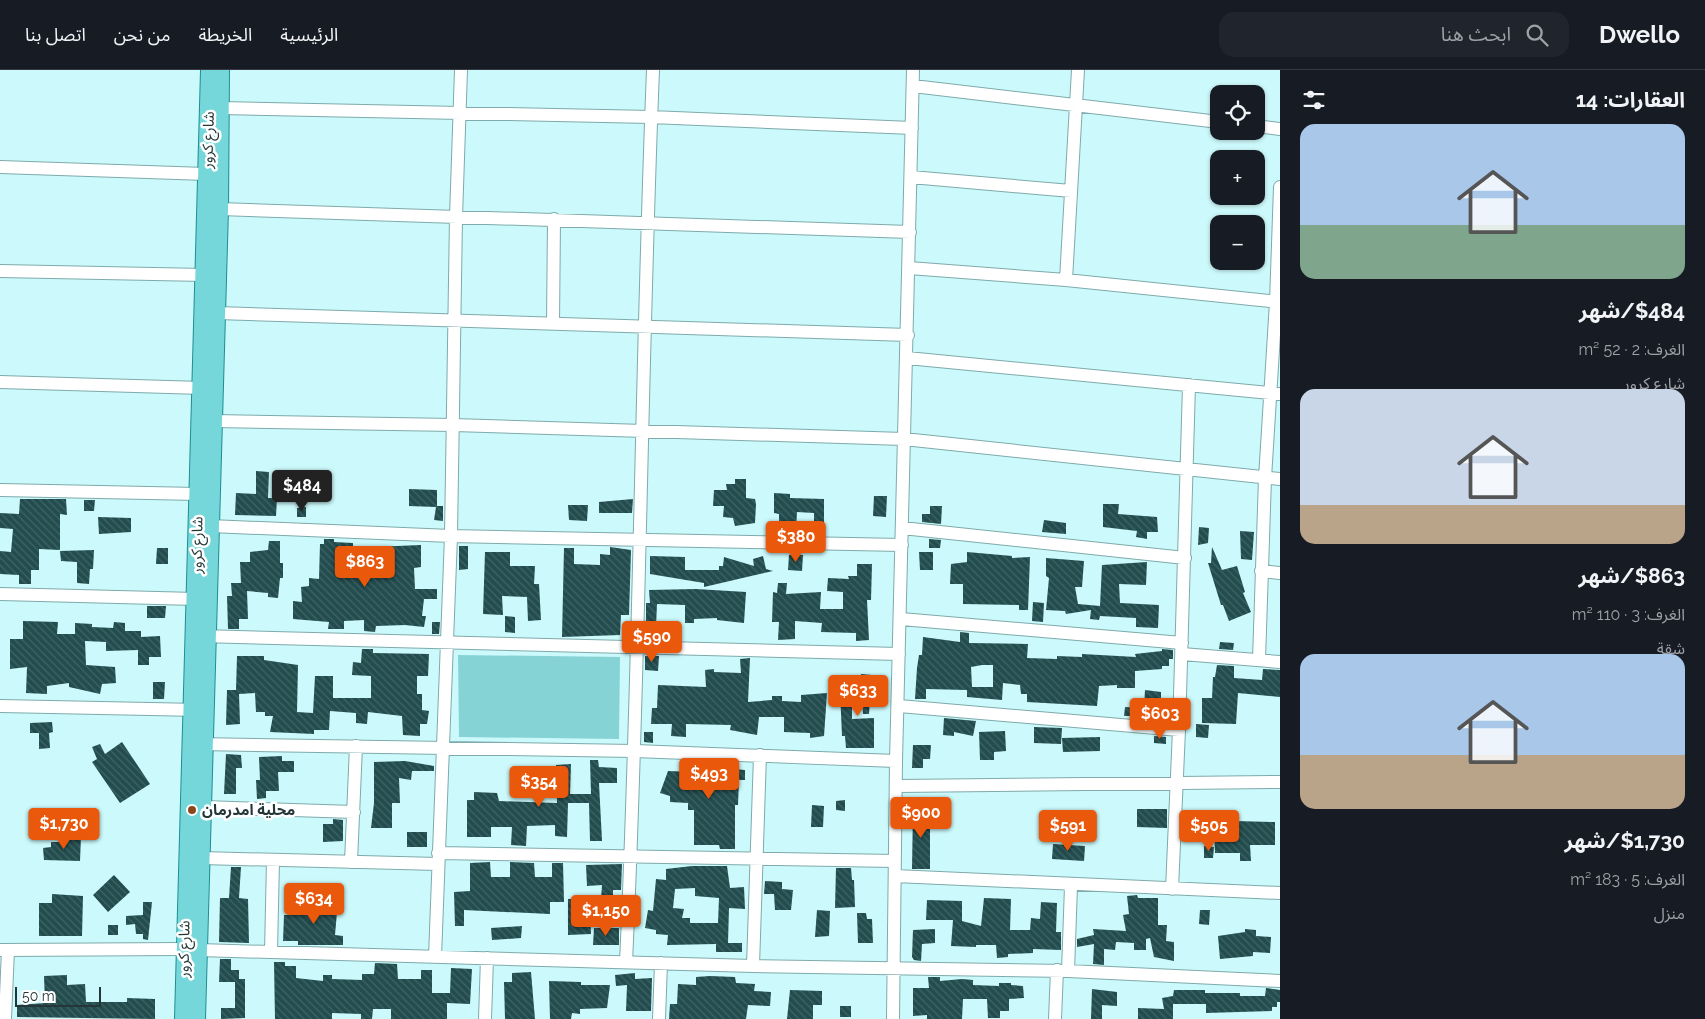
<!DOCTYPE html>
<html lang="ar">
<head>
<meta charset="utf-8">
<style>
	body { margin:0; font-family:Raleway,"Noto Sans Arabic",sans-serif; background:#20242c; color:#f1f3f6; direction:rtl; height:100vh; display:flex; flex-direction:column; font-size:19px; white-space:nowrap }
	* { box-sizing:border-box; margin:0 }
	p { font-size:16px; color:#9ea1a6 }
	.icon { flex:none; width:28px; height:28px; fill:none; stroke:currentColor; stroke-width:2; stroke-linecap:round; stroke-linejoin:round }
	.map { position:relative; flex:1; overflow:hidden; direction:ltr }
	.details { display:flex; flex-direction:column; background:#171b24; width:425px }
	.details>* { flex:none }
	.buttons { position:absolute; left:1210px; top:15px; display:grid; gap:10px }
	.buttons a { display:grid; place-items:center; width:55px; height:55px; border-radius:10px; background:#171b24; box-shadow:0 1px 4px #0004; font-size:25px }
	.scale { position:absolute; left:15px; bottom:12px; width:86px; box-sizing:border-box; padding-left:5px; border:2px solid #243637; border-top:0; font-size:14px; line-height:18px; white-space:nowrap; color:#243637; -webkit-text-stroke:4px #fff; paint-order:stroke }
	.price { position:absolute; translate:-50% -42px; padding:0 11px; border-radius:5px; background:#ea580c; color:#fff; font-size:16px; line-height:32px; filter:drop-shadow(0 1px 2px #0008) }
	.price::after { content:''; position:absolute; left:50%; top:30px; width:15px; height:11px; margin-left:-8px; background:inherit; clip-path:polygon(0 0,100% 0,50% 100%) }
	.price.active { background:#222; color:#fff }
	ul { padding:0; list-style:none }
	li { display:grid; align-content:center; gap:10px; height:265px; padding:0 20px }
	li span { display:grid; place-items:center; height:155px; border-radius:15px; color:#555 }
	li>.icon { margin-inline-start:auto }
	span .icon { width:90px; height:90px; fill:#fffc; stroke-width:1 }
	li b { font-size:21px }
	h2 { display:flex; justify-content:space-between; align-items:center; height:60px; padding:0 20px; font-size:21px }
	header { display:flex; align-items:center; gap:30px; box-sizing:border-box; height:70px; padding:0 25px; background:#171b24; border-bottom:1px solid #363941 }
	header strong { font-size:24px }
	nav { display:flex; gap:28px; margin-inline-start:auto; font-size:18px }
	.search { width:350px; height:45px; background:#20242c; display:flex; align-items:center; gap:12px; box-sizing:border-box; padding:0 18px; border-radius:15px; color:#9ea1a6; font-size:19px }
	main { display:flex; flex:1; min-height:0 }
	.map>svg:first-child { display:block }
	.pitch { fill:#86d3d6 }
	.building { fill:url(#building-back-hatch); fill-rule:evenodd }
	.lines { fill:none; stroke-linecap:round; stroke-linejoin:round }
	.minor-casing { stroke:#7eaaab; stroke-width:14 }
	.major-casing { stroke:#1e8e92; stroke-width:18 }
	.minor { stroke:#fff; stroke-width:12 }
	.major { stroke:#76d7db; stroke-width:16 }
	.poi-dot { fill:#8b461c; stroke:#fff; stroke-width:2 }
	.labels { text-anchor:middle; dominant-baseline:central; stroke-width:5; stroke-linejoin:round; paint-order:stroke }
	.street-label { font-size:15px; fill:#243637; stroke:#fff }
	.poi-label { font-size:15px; font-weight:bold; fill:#243637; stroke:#fff; text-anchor:start }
</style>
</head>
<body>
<header>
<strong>Dwello</strong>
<div class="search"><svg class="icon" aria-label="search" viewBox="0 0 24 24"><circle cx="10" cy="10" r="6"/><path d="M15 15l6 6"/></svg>ابحث هنا</div>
<nav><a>الرئيسية</a><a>الخريطة</a><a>من نحن</a><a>اتصل بنا</a></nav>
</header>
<main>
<section class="details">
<h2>العقارات: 14<svg class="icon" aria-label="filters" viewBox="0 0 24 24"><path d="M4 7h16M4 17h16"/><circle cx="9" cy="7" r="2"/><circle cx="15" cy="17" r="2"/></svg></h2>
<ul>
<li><span style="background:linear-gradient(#a9c7e8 65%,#7fa58c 0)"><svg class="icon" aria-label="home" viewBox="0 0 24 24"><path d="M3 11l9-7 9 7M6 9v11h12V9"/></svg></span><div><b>$484/شهر</b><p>الغرف: 2 · 52 m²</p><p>شارع كرور</p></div></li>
<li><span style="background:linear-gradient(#c9d6e8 75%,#b9a48a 0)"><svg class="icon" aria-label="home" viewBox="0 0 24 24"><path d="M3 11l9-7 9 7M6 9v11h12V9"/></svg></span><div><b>$863/شهر</b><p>الغرف: 3 · 110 m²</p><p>شقة</p></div></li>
<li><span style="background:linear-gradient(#a9c7e8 65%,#b9a48a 0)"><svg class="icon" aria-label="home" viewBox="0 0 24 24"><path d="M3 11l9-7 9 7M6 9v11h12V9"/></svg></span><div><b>$1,730/شهر</b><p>الغرف: 5 · 183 m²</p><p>منزل</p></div></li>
</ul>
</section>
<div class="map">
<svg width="1280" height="949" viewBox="0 0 1280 949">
	<defs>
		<pattern id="building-back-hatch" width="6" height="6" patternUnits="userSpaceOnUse" patternTransform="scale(1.25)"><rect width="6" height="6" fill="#224c4e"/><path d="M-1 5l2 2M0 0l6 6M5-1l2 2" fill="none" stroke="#416465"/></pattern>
	</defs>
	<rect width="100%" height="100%" fill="#ccf9fb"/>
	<!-- pitch -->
	<path class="pitch" d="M458 585 620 587 619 669 459 667Z"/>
	<!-- building -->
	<path class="building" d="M256 401 269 402 268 428H277L276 446 235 445 236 423 256 424Z
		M735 409H746V428L755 429 756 434 755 453 735 456 733 448 723 447 724 436H713L714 420H727L726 414H735Z
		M409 419 437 420V436H443V451L434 450 436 437 409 436Z
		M774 423 790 424V428L824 429V459H814V443L797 442 796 460 779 459V444L774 443Z
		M874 426H887L886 447 873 446Z
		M20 429H66L67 445 60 444V480L39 479V500H31V514H19V505L0 504V481L11 482 13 459 0 458V443L19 444Z
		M633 429 632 443H599V432Z
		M84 430H95L94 441H84Z
		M1103 434H1119L1118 444 1157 447 1158 462H1147V469L1136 467 1137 461 1103 457Z
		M568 435H588L587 451 569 450Z
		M930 436H942L941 454 922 452V444H930Z
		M306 437V447H297V438Z
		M98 447 131 448V462L99 464Z
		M1044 450 1066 453V464L1042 462Z
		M1199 457 1209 458 1208 473 1198 475Z
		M1240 461 1254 462 1252 490 1241 489Z
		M324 469H334V472L353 473V488L372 490V477L421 475V497L414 498 415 519H437V529H424L422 546H426L424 557 405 555 376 556 375 562 364 561V550L344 551V559H328L329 552 293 549V531L302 532 301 517 309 516V508L319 509 320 474H324Z
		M929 469 941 470 940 478H929Z
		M269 471H280V493H283V508H280L278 528 268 527V523L247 521 248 549H239V559H228L227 526H232L231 513H241L240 492H250V482L268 480Z
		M459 476H468V499L459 500Z
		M610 477 631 480 629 545H621L620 565 562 567 564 478H574V494L600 495V484L610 485Z
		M1212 477 1222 500 1237 496 1245 522 1243 523 1251 542 1229 551 1223 535H1221L1208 493H1211Z
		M157 478H168V494H156Z
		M94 480 93 499H90L89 514 77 513V492L61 491 60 481Z
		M485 482H510V496H535L534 514H539L541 550 528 551 527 527 502 526 503 545 483 544Z
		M919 482H933V500H920Z
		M967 482 1012 486V488L1030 487 1028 540H1019V535L963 534V514H950L951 494 967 492Z
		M789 485H803L802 501 788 500Z
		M650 486 685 487V500H719V496H723L724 487 754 496 753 489 763 486 766 499 773 501 704 517V513L650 504Z
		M1046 488 1084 491 1082 517H1075L1078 534 1100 536 1102 495 1147 492 1146 515 1119 514 1120 533 1159 535 1158 558 1136 557V548L1100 546 1099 550 1090 549 1091 540 1066 544 1065 541 1046 540 1049 508 1046 506Z
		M857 494H872L871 530H867L869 570 856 571V563L821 562 822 553 795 551V569L778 570 779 552H772L773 522 777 523 778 513H787L786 524 821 522 820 539H843V522L827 521 828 508 849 509 848 506H857Z
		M696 519 746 522 744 553 717 550V548L694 549V553H685V535L657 534 656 557H646V533H650L649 520Z
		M1033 532 1044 533 1043 552 1032 551Z
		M147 536H166L165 548H147Z
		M505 546 515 547V563L505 562Z
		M23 551 58 552 57 564H75V553L92 554V557L113 558 114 552 125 553V561H141V567L160 566 161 587H149V595H138V580L106 581V572L85 571 86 595 115 597 116 613 102 614 100 624 69 617V613L47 616V624L26 623 27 597 10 599V569H23Z
		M432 552H440L439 564H432Z
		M960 562 969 563V573L1028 574 1027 588 1057 589V586L1082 587V584L1136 587 1135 584 1162 581V579L1173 580V589H1169V596H1162V599L1135 601V618H1117V615L1099 616 1097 636 1027 632V624H1021L1020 615 1003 613 1002 630 967 627V620L926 619V629H915L917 598 919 585H922L923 567 960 572ZM982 595H993V617H972L971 597Z
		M1220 572 1234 573 1233 580 1219 579Z
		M362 579H373V583L429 584 428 606H417V624H422V640L429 641 427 654H420V666L403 665 402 646 368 642 367 654 356 653V643L330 641 329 660H314V664L270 662 273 646H265V642H256L255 623 239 624 240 654 226 655 227 620H236L237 586H264V590L298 595 297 642 313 643 315 606H333V628H371V606L352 605 353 592 361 593Z
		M645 586H659L658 601 645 600Z
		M750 588 748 632 772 630V626H782V631L801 632V625L827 623 824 666 810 668V663L784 662V647H759L757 665 730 660 731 655 686 654V667L671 666 672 654H651L652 638H657L658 615 706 617 705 600 714 599V602L741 603 740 589Z
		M1217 595 1234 596V608L1262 610 1263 599 1280 600V627L1238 623 1236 654 1202 653V628H1212L1213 607H1215Z
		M861 604 872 605 869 644H863L862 628 852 627V649L874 648V678H846L845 666H842L840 621 862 619Z
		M153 612H165L164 629H153Z
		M1145 620 1161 622V631H1165L1163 640 1149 638V646H1124L1125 637 1144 638Z
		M944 648 976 651 973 666 954 662V666L943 665Z
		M52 652 53 662 49 663 50 678 39 679V663H30V653Z
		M1196 654 1209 655 1208 668 1196 667Z
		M1034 657 1062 658 1061 674 1034 673Z
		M1005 661 1006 681 994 682V690H980L979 662Z
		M644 662H653V673L644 672Z
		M1154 666 1166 667V674L1154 673Z
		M1100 667V681L1063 682 1062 668Z
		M122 672 150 714 120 733 92 692 97 689 92 677 100 674 105 684Z
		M913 675H931L930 689H923V698H912Z
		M226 684 241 685 242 698H236V724H224Z
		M282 686V691H294V702H278L279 721H266V728L257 729 256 710H260L259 687Z
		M590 690H598L599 697 617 698V713H599L602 771H590L589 733H568L567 767 555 766V755L527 756 526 776 511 775 512 757H491V767H467V730H474V722L497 723 499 731 557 733 556 695 571 694 570 724H591Z
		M405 691 434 696V701H412L411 710 399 708 400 733H392V758H371L374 733V692Z
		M695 691 732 693 734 699 745 700V710H739L738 735H735V779H720L719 775H694V740H688V733L670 732V726L660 723 668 701 695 702Z
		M845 730V741L836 740V731Z
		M812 735 824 736 823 757H811Z
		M913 739H930V799H912Z
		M1137 739H1167V758L1137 757Z
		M1069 747H1081V757H1069Z
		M333 749 343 750V771L323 772V754H333Z
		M1235 751 1275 752V775H1250L1251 791H1240V783H1215L1214 757H1222V753Z
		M407 762H427V777H407Z
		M61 766 81 767 80 791 44 790 43 778 51 777V772H61Z
		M1053 774 1085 776 1084 791 1052 789Z
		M1204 776 1214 777 1213 788H1204Z
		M490 792 491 807H510V792L534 793 535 807H552V793H563L564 832H550V844L464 840V856H455L454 822 470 821V793Z
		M622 794 621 820H613V829H601L602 815 587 816 586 795Z
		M692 796H727L730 818 744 817 745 839 729 838 728 873H742V882H716V874L667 875 668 865 656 864V860L645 858 648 840 653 841 656 809 666 810V799ZM695 818V826L719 828 718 853H690V848H682L684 839 673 838 675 819Z
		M231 797H241L239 828 248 829 249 873 219 872 220 828H229Z
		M836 798H851L852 810H854L855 837 835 838Z
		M114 805 130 822 108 842 93 825Z
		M765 811 782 812V819L793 820 791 840H775L774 824H764Z
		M321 823H333L332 830 338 831 335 865 343 866V875H298V871H283L284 845H298V841L316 842 317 829H321Z
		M52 824 83 826 82 866H39V833H52Z
		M1137 825 1138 828H1158V855H1167L1166 871 1174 872V891L1154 887 1150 868 1146 869V880H1134V873L1116 872 1115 880 1104 879V895L1093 894 1094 874 1077 877V869L1094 865 1093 859 1126 861 1123 845 1129 844 1127 826Z
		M984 828 1011 829 1010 860H1030L1031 848 1040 849 1041 832 1057 833 1056 862H1061V880L1033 879V883L1008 884V887L997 888 996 875H976V877L951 876 953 850H926L927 830 962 831V851L981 856Z
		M568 829H579V836H590L591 864 568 865Z
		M143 832H152L148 870 143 869V864H136L135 854 126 855V846L143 845Z
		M817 840 830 841 829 866 815 867Z
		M1200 840H1210L1209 855 1199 854Z
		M857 843H866L867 849H872L873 873H858Z
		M108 855H118V865H108Z
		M522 856 521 868 492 870 491 858Z
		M594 858H619V875H593Z
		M935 859V873L922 874 921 891 914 890 912 887 913 860Z
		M1245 859 1256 860V866L1271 867 1270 883 1253 882V886L1220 889 1218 866 1245 862Z
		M220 889H231V900H239V909H245V948L221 949V938H235V912H219Z
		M274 892H285V896H296V908L323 911V905H332V909L362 910V904H374L375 893 397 894 398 909H421V900H432V923H450L451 898 472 899 470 934 447 933V949H391V939H373L372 949H361V944L332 943V949H275Z
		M531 902 535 949H505L504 912H512V903Z
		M635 903V909L652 908 651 941H626L627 915 616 916 615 905Z
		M67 905V915L85 914 86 932H127V928L155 929V949L17 947V935L45 933 44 906Z
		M710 906 735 907 736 913 755 914 754 921 771 922 770 936 748 935 746 949H669L670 934H677L678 914 696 915V907Z
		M928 907H940V911L962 909 973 910V915L999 916V913H1011V915L1023 916 1024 928 1009 929V941H1000V948H988L987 929H963L962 949H927V945L913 946V918H929Z
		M549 911 581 912V915H610L607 938 580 939V944L572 943 571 949H550Z
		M1266 918 1280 920V932H1277V937H1272V941L1206 943V934H1173V949H1138V938L1164 939 1162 928 1173 926 1174 920H1205V923H1240V926H1265Z
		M1092 919 1117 922V936L1102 935V949H1091Z
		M790 920 822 921V935H813V949H787Z
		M840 936H851V947H840Z"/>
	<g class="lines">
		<!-- minor casing -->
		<g class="minor-casing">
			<path id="minor" d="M913 16 1219 52
				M221 38 651 47 912 58
				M1256 56 1280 59
				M0 97 206 104
				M911 107 1071 121
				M220 139 910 162
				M909 198 1066 210 1280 232
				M0 201 205 205
				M1066 210 1078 0
				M217 243 908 265
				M553 254 554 149
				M907 288 1280 324
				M0 312 202 318
				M213 351 454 355 904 369 1280 409
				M0 420 198 424
				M210 456 451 466 902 475
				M902 458 1185 488
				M1261 501 1280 503
				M0 524 196 529
				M901 549 1182 573
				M200 566 899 584
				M1182 584 1280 592
				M1259 590 1265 408 1276 232 1280 117
				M0 636 200 640
				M899 636 1179 660
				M197 674 635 681 896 691
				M897 716 1280 712
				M203 737 354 742
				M438 783 895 791
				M201 788 438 794
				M351 792 356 676
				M895 806 1280 823
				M1172 819 1179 660 1189 315
				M0 880 184 879
				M199 880 753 896 1068 901 1280 911
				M271 882 273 790
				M435 887 451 466 456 147 461 0
				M626 892C640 595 641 297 653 0
				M753 896 760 685
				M1068 901 1071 816
				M5 949 8 880
				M485 949 487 888
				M659 949 661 893
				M893 949 896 691 913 0
				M1055 949 1057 900"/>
		</g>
		<!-- major casing -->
		<g class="major-casing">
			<path id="major" d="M183 949 209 0
				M197 949 220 139 221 0"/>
		</g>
		<!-- minor -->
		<use href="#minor" class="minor"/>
		<!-- major -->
		<use href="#major" class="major"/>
	</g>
	<!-- markers -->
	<circle class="poi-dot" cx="192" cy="740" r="5"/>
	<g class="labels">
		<!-- street labels -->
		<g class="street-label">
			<text transform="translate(208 70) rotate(-88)">شارع كرور</text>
			<text transform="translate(197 475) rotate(-89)">شارع كرور</text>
			<text transform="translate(184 879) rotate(-89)">شارع كرور</text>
		</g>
		<!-- poi labels -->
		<g class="poi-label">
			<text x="202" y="740">محلية امدرمان</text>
		</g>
	</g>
</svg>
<div class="buttons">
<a><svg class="icon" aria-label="locate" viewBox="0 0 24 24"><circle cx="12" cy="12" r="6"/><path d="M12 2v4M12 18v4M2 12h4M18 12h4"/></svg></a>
<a>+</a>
<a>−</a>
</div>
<div class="scale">50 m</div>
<b class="price active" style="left:302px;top:442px">$484</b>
<b class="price" style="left:796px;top:493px">$380</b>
<b class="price" style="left:365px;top:518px">$863</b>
<b class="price" style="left:652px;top:593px">$590</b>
<b class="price" style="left:858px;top:647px">$633</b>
<b class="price" style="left:1160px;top:670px">$603</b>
<b class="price" style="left:709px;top:730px">$493</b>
<b class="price" style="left:539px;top:738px">$354</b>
<b class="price" style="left:921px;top:769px">$900</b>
<b class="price" style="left:64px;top:780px">$1,730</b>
<b class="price" style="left:1068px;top:782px">$591</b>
<b class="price" style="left:1209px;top:782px">$505</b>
<b class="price" style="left:314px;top:855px">$634</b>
<b class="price" style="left:606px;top:867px">$1,150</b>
</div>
</main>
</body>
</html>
